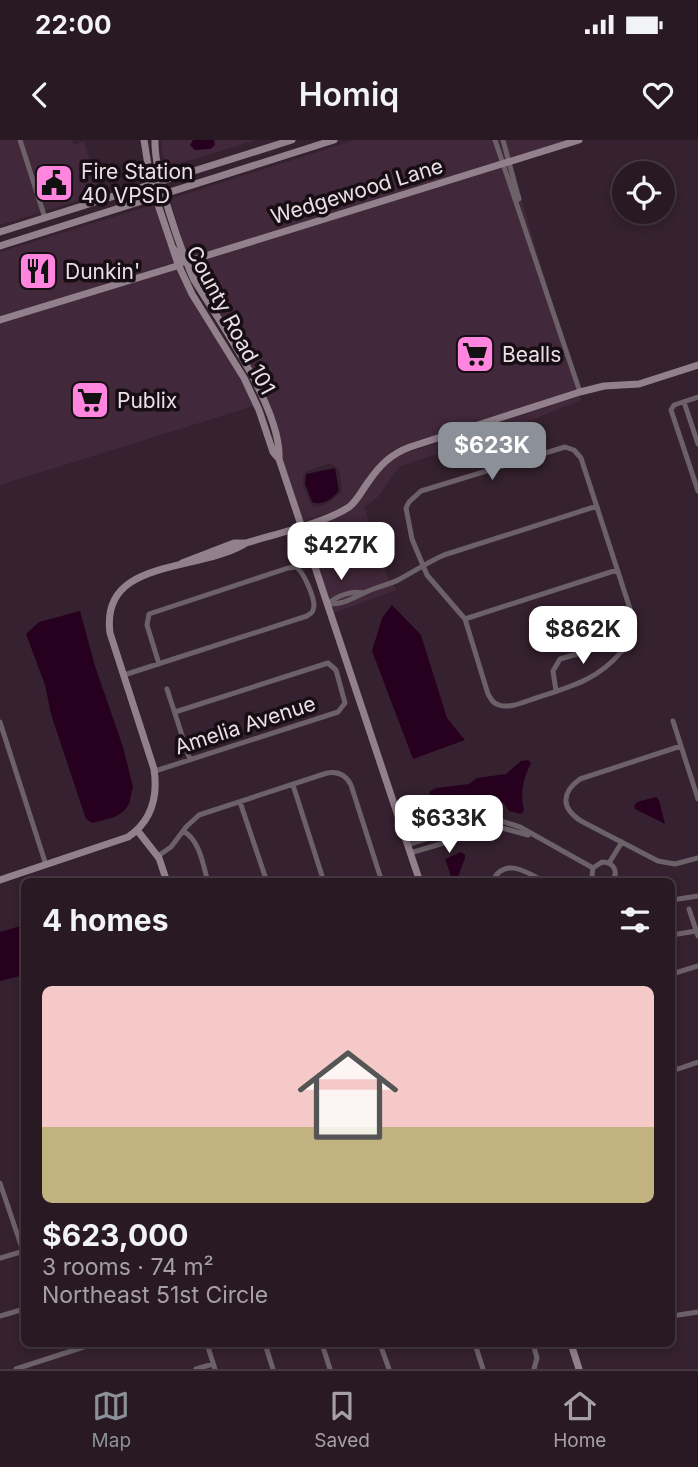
<!DOCTYPE html>
<html lang="en">
<head>
<meta charset="utf-8">
<style>
	body { margin:0; font-family:Inter,sans-serif; background:#342630; color:#f1f3f6; height:100vh; display:flex; flex-direction:column; font-size:26px; white-space:nowrap }
	* { box-sizing:border-box; margin:0 }
	p { font-size:23px; color:#a5a0a6 }
	.icon { flex:none; width:38px; height:38px; fill:none; stroke:currentColor; stroke-width:2; stroke-linecap:round; stroke-linejoin:round }
	.map { position:relative; flex:1; overflow:hidden }
	.sheet { position:absolute; left:21px; top:738px; width:654px; height:469px; display:flex; flex-direction:column; background:#281923; border-radius:10px; box-shadow:0 4px 10px #0003,0 0 0 2px #443841 }
	.sheet>* { flex:none }
	.fabs { position:absolute; left:612px; top:21px; display:grid; gap:14px }
	.fabs a { display:grid; place-items:center; width:63px; height:63px; border-radius:50%; background:#281923; box-shadow:0 4px 10px #0003,0 0 0 2px #443841; font-size:35px }
	.price { position:absolute; translate:-50% -60px; padding:0 16px; border-radius:14px; background:#fff; color:#222; font-size:23px; line-height:46px; filter:drop-shadow(0 2px 4px #0008) }
	.price::after { content:''; position:absolute; left:50%; top:42px; width:21px; height:16px; margin-left:-10px; background:inherit; clip-path:polygon(0 0,100% 0,50% 100%) }
	.price.current { background:#8c9099; color:#fff }
	ul { padding:0; list-style:none }
	li { display:grid; align-content:center; gap:14px; height:371px; padding:0 21px }
	li span { display:grid; place-items:center; height:217px; border-radius:10px; color:#555 }
	li>.icon { margin-inline-start:auto }
	span .icon { width:126px; height:126px; fill:#fffc; stroke-width:1 }
	li b { font-size:30px }
	h2 { display:flex; justify-content:space-between; align-items:center; height:84px; padding:0 21px; font-size:30px }
	.status { display:flex; justify-content:space-between; align-items:center; height:49px; padding:0 35px; background:#281923; direction:ltr }
	.status svg { height:19px; fill:currentColor }
	header { display:flex; justify-content:space-between; align-items:center; height:91px; padding:0 21px; background:#281923; font-size:32px; font-weight:600 }
	.menu { display:flex; justify-content:space-around; align-items:center; height:98px; border-top:2px solid #443841; background:#281923; font-size:19px; color:#a5a0a6 }
	.menu a { display:grid; justify-items:center; gap:4px }
	.menu .current { color:#8c9099 }
	.map>svg:first-child { display:block }
	.built { fill:#41283a; fill-rule:evenodd }
	.water { fill:#28001f }
	.lines { fill:none; stroke-linecap:round; stroke-linejoin:round }
	.street { stroke:#6c6168; stroke-width:5 }
	.secondary { stroke:#92818c; stroke-width:7 }
	.labels { text-anchor:middle; dominant-baseline:central; stroke-width:7; stroke-linejoin:round; paint-order:stroke }
	.poi-label { font-size:21px; fill:#ebdee7; stroke:#170e14; text-anchor:start }
	.street-label { font-size:21px; fill:#ebdee7; stroke:#170e14 }
</style>
</head>
<body>
<div class="status"><b>22:00</b><svg viewBox="0 0 49 12"><path d="M0 12V9h3v3zM5 12V6h3v6zM10 12V3h3v9zM15 12V0h3v12zM26 1h20v11H26zM47 4h2v5h-2z"/></svg></div>
<header><svg class="icon" aria-label="back" viewBox="0 0 24 24"><path d="M15 5l-7 7 7 7"/></svg>Homiq<svg class="icon" aria-label="heart" viewBox="0 0 24 24"><path d="M12 20l-8-8c-3-5 5-10 8-4 3-6 11-1 8 4z"/></svg></header>
<div class="map">
<svg width="698" height="1229" viewBox="0 0 698 1229">
	<rect width="100%" height="100%" fill="#35212f"/>
	<!-- built -->
	<path class="built" d="M0 0H72L74 5 84 1 100 54 0 85Z
		M161 0H257L167 27 162 12Z
		M355 0H568L188 119 170 59Z
		M511 24 578 250 393 310 379 322 359 353 348 363 334 371 302 382 282 318V309L270 267 190 125ZM330 323 339 329 342 352 327 364 314 367 310 363 303 345V336L305 332Z
		M155 64 175 122 0 177V112Z
		M177 128 242 240 254 266 0 345V183Z
		M580 256 581 260 488 298 400 326 378 357 364 367 387 436 397 450 334 473 304 388 352 368 363 357 383 327 396 316ZM349 384 360 387 368 408 366 415 349 422 338 424 327 392 331 388Z"/>
	<!-- water -->
	<path class="water" d="M193 0H214L215 5 210 9 195 10 190 5Z
		M335 328 339 351C332 359 323 366 312 362L305 344 306 334Z
		M349 387H358L365 409 364 414 338 421 329 393Z
		M392 465 421 495 447 578 465 600 413 619 372 511 382 478Z
		M80 471 95 526 123 607 133 647 129 664 124 671 115 677 92 683 86 679 51 574 45 545 26 494 39 482Z
		M528 620 531 623C523 639 520 653 524 670L521 674 509 671 503 662 485 661 482 665C468 669 454 676 439 678 429 673 428 662 430 651L437 648 469 644 477 638 506 634 521 621Z
		M656 657 659 660 665 684 635 669 634 666 637 662Z
		M461 712 465 715V718L456 742H453L445 719Z
		M24 785V835L0 841V792Z"/>
	<g class="lines">
		<!-- street -->
		<path class="street" d="M20 0 45 78
			M495 0 580 252
			M503 0 519 59
			M698 257 674 265 671 270 698 351
			M684 262 698 304
			M565 307 574 310 581 318 635 484C634 495 627 504 621 512 598 540 569 547 536 558 526 561 510 569 499 565 493 564 491 559 488 554L465 479 427 435 412 399 406 368 409 362 421 351Z
			M328 464C342 465 353 458 364 453 376 447 389 445 400 439 415 431 428 422 444 415L597 366
			M328 464C336 456 353 450 363 453
			M465 479 617 430
			M124 535 307 476C311 473 313 473 314 466 314 457 304 432 296 427L288 428 149 474 147 485 159 524
			M167 549 190 620
			M556 551 553 531 560 519 611 504 623 509
			M673 581 698 659
			M0 582 46 725
			M681 606 580 639C561 653 561 668 581 681L658 721 675 724 698 718
			M155 631 338 572 345 563 336 530 328 523 175 572
			M293 645 324 742
			M240 662 267 742
			M183 691C200 700 203 725 208 742
			M408 705 474 683 498 680 520 687 593 728
			M410 713 498 687 528 695
			M158 716 171 707 186 687 199 675 327 633C338 631 346 635 351 645L382 742
			M609 723 622 702
			M492 742C504 716 527 732 545 742
			M595 742 592 736 593 728 602 722C614 722 619 732 612 742
			M672 760 698 756
			M689 769 698 796
			M672 795 696 791
			M672 834 698 826
			M672 931 698 922
			M0 1043 23 1111
			M0 1118 24 1111
			M0 1176 24 1169
			M672 1176 698 1172
			M207 1204 215 1229
			M265 1204 273 1229
			M322 1204 330 1229
			M380 1204 389 1229
			M475 1204 483 1229
			M533 1204 537 1218 534 1229
			M16 1229 93 1204
			M196 1229 213 1224"/>
		<!-- secondary -->
		<path class="secondary" d="M144 0 151 44 178 124 192 154 244 238 259 270 273 312 279 319
			M155 0C154 35 180 108 194 140 220 182 282 270 279 319L420 742
			M0 92 292 0
			M0 106 334 0
			M173 108 180 119 186 122 579 0
			M0 180 180 125
			M182 423 234 403H246
			M137 690 159 718 167 742
			M0 740 128 697C152 681 158 656 154 629L110 493C100 417 199 433 246 403 275 394 325 383 349 367 358 360 362 350 369 341 380 325 391 314 410 307L580 252 604 246 639 244 698 225
			M571 1204 579 1229"/>
	</g>
	<!-- icons -->
	<defs>
		<g id="civic-square" transform="scale(2.0125)"><rect x="-9" y="-9" width="18" height="18" rx="4" fill="#ff85de" stroke="#170e14"/><path d="M-.6-6.5H3V-4.5H.6V-3L4-1V1h2V6H-6V1h2V-1L-.6-3ZM-1.2 2.5V6h2.4V2.5Z" fill="#111"/></g>
		<g id="restaurant-square" transform="scale(2.0125)"><rect x="-9" y="-9" width="18" height="18" rx="4" fill="#ff85de" stroke="#170e14"/><path d="M-5-6h1v4h1v-4h1v4h1v-4h1v5L-1.5 .5V6h-2V.5L-5-1ZM5-6V6H3V1.5H1.5Q1.5-4 5-6Z" fill="#111"/></g>
		<g id="supermarket-square" transform="scale(2.0125)"><rect x="-9" y="-9" width="18" height="18" rx="4" fill="#ff85de" stroke="#170e14"/><path d="M-6-5.5h2.5l.6 2H6L4.5 2H-2.5L-4.4-4H-6ZM-1.5 3.2a1.3 1.3 0 1 0 .1 0ZM3 3.2a1.3 1.3 0 1 0 .1 0Z" fill="#111"/></g>
	</defs>
	<g fill-rule="evenodd">
		<use href="#civic-square" x="54" y="43"/>
		<use href="#restaurant-square" x="38" y="131"/>
		<use href="#supermarket-square" x="475" y="214"/>
		<use href="#supermarket-square" x="90" y="260"/>
	</g>
	<g class="labels">
		<!-- poi labels -->
		<g class="poi-label">
			<text x="81" y="31">Fire Station<tspan x="81" dy="24">40 VPSD</tspan></text>
			<text x="65" y="131">Dunkin'</text>
			<text x="502" y="214">Bealls</text>
			<text x="117" y="260">Publix</text>
		</g>
		<!-- street labels -->
		<g class="street-label">
			<text transform="translate(357 51) rotate(-17)">Wedgewood Lane</text>
			<text transform="translate(231 180) rotate(62)">County Road 101</text>
			<text transform="translate(245 585) rotate(-18)">Amelia Avenue</text>
		</g>
	</g>
</svg>
<div class="fabs">
<a><svg class="icon" aria-label="locate" viewBox="0 0 24 24"><circle cx="12" cy="12" r="6"/><path d="M12 2v4M12 18v4M2 12h4M18 12h4"/></svg></a>
</div>
<b class="price current" style="left:492px;top:342px">$623K</b>
<b class="price" style="left:341px;top:442px">$427K</b>
<b class="price" style="left:583px;top:526px">$862K</b>
<b class="price" style="left:449px;top:715px">$633K</b>
<section class="sheet">
<h2>4 homes<svg class="icon" aria-label="filters" viewBox="0 0 24 24"><path d="M4 7h16M4 17h16"/><circle cx="9" cy="7" r="2"/><circle cx="15" cy="17" r="2"/></svg></h2>
<ul>
<li><span style="background:linear-gradient(#f6c9c9 65%,#c2b280 0)"><svg class="icon" aria-label="home" viewBox="0 0 24 24"><path d="M3 11l9-7 9 7M6 9v11h12V9"/></svg></span><div><b>$623,000</b><p>3 rooms · 74 m²</p><p>Northeast 51st Circle</p></div></li>
</ul>
</section>
</div>
<nav class="menu">
<a class="current"><svg class="icon" aria-label="map" viewBox="0 0 24 24"><path d="M3 6l6-2 6 2 6-2v14l-6 2-6-2-6 2zM9 4v14M15 6v14"/></svg>Map</a>
<a><svg class="icon" aria-label="saved" viewBox="0 0 24 24"><path d="M7 4h10v16l-5-4-5 4z"/></svg>Saved</a>
<a><svg class="icon" aria-label="home" viewBox="0 0 24 24"><path d="M3 11l9-7 9 7M6 9v11h12V9"/></svg>Home</a>
</nav>
</body>
</html>
